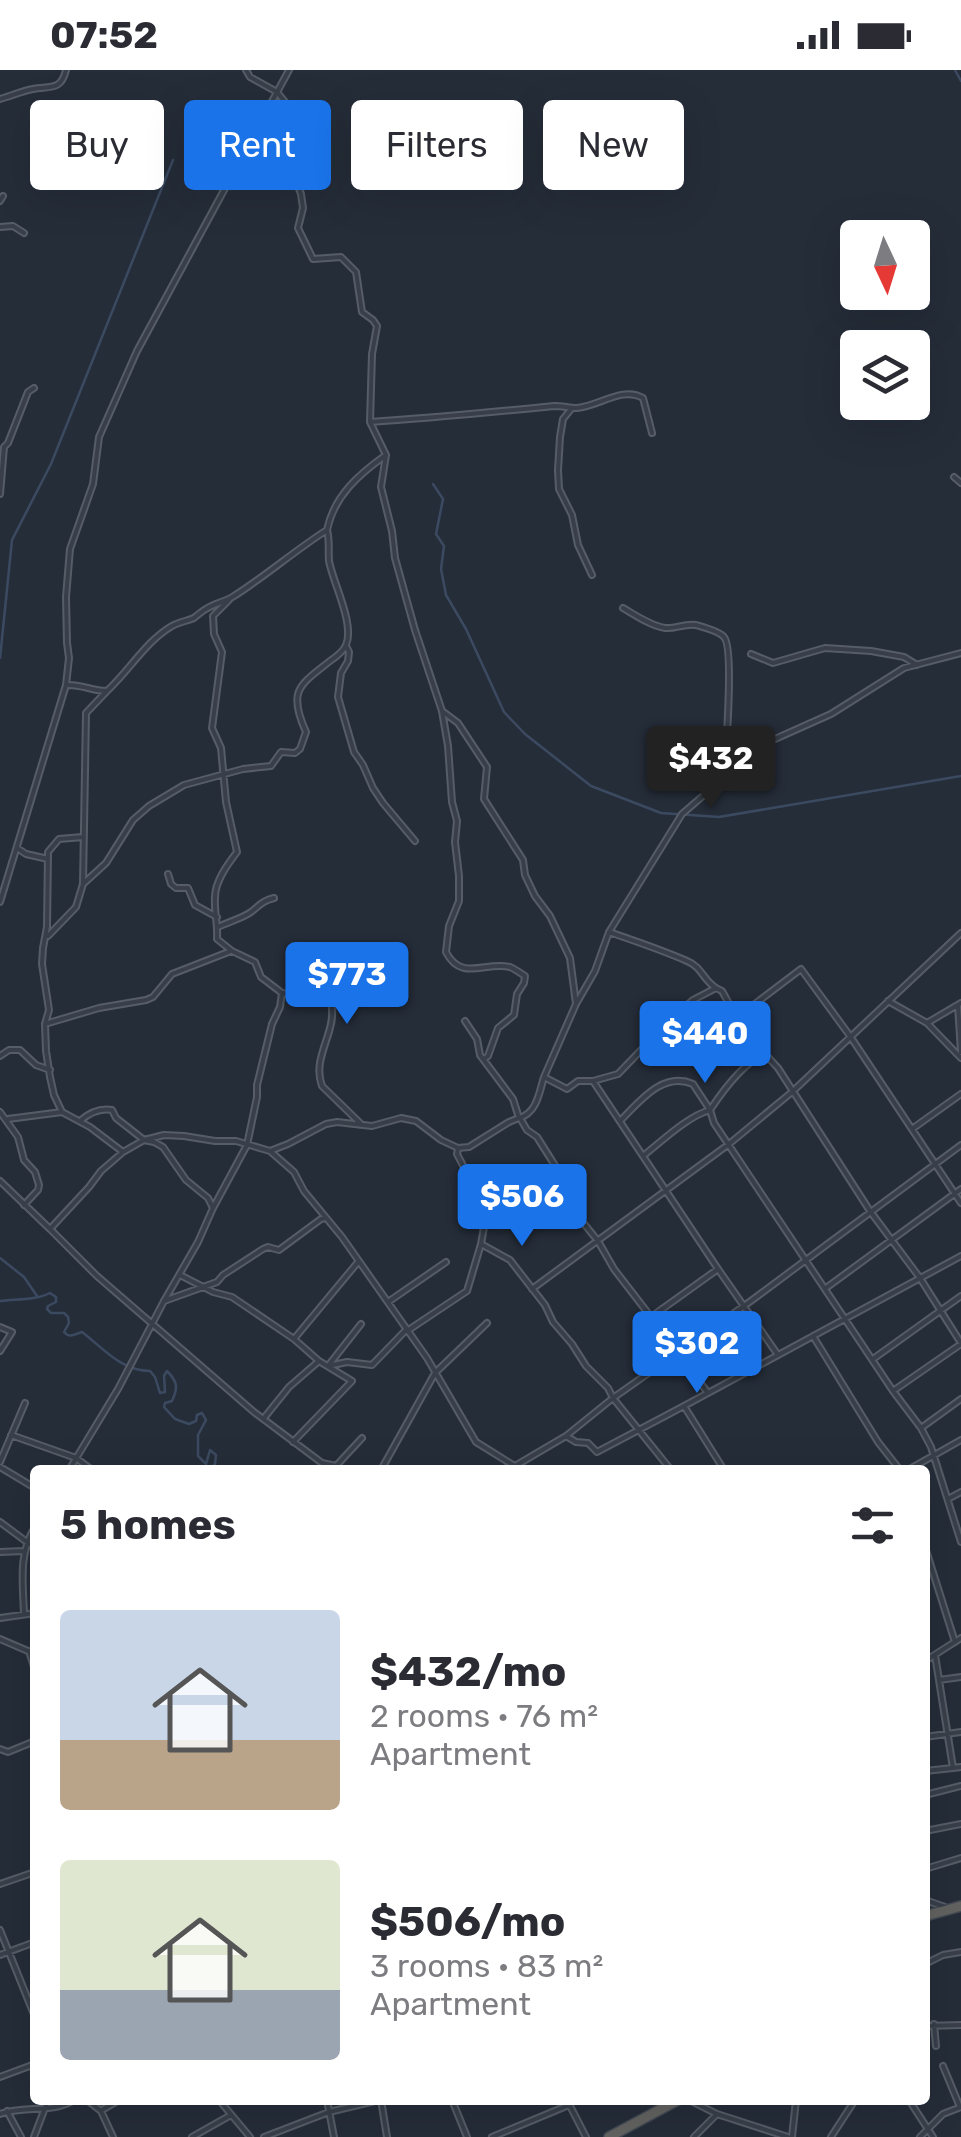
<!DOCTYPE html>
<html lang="en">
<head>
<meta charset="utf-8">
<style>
	body { margin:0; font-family:Rubik,sans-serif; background:#f7f7f7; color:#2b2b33; height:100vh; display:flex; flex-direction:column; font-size:38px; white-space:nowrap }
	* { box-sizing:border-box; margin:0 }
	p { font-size:32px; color:#7c7c81 }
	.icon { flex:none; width:55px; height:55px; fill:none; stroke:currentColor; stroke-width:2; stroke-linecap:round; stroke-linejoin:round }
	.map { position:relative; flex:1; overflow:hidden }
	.sheet { position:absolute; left:30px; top:1395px; width:900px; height:640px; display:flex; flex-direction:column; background:#fff; border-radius:10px; box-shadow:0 10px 40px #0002 }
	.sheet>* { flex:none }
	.top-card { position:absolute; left:30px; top:30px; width:902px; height:90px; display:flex; gap:20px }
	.needle { width:65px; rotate:176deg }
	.buttons { position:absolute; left:840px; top:150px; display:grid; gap:20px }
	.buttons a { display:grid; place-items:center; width:90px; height:90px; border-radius:10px; background:#fff; box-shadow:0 10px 40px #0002; font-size:50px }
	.price { position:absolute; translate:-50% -85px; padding:0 22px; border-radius:10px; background:#1a73e8; color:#fff; font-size:32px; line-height:65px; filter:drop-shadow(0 2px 5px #0008) }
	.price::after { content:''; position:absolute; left:50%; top:60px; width:30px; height:22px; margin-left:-15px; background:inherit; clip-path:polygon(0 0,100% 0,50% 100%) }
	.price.on { background:#222; color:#fff }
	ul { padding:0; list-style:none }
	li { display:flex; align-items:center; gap:30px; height:250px; padding:0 30px }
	li span { display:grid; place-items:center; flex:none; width:280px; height:200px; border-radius:10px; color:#555 }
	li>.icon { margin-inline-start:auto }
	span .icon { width:120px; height:120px; fill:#fffc; stroke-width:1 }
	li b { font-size:42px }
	h2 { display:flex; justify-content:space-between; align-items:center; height:120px; padding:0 30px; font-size:42px }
	.tag { padding:0 35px; border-radius:10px; background:#fff; box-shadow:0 10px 40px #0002; font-size:35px; line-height:90px }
	.tag.on { background:#1a73e8; color:#fff }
	.status { display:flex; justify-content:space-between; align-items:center; height:70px; padding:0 50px; background:#fff; direction:ltr }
	.status svg { height:28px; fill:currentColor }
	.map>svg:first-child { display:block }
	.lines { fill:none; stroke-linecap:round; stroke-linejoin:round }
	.stream { stroke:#3c4a61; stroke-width:2.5 }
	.minor-casing { stroke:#565d67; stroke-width:8 }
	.trunk-casing { stroke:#434a54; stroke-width:12 }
	.minor { stroke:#383f4a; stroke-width:4 }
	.trunk { stroke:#626260; stroke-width:9 }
</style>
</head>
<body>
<div class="status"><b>07:52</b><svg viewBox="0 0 49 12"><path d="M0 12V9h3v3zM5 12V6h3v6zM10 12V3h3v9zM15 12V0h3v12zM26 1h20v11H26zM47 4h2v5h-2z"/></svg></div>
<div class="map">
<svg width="961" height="2067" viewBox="0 0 961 2067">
	<rect width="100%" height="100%" fill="#252d39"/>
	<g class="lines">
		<!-- stream -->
		<path class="stream" d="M955 0 961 11
			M433 414 443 429 436 464 444 476 441 499 446 525 466 559 504 642 525 664 591 716 661 743 719 747 961 706
			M0 588 12 470 51 394 173 90
			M0 1188 24 1207 37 1226
			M0 1231C16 1229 37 1230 50 1223L56 1227V1232L48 1236 47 1239 51 1243H64L68 1247 69 1253 64 1262C70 1269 75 1264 82 1262 103 1278 121 1301 150 1301L155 1307 160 1323 165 1322 164 1306 167 1301C178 1312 178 1318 172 1331L165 1333 164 1337 175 1349 189 1354 196 1351 197 1345 202 1343 206 1350 198 1365V1386L206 1394 210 1380 216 1385 215 1394 210 1400"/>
		<!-- minor casing -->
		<g class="minor-casing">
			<path id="minor" d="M246 0 250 7 277 22 289 37 291 97 301 124 303 138 298 158 313 189 341 187 356 202 362 242 373 250 377 256 372 284 370 352 386 385 381 417 392 461 395 488 415 560 442 641 458 653 487 697 484 729 523 790 525 805 535 826 550 846 570 888 576 934
				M0 29C11 26 22 21 33 19 50 16 61 21 66 0
				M0 131 3 126
				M0 157 13 156 24 163
				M572 338 563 349 560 367 558 400 559 419 572 445 578 475 592 505
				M370 352C432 348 493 342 555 336 562 336 570 338 577 338 600 336 622 316 643 328L652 363
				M954 407 961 413
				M0 424 4 377 8 373 28 322 34 318
				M346 576 349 582 348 591 341 603 338 627 354 682 363 695 373 718 383 733 415 771
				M751 584 773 593 825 578 871 581 904 587 917 595
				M66 615C82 614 91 621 107 621 129 601 146 571 172 556 179 552 187 551 194 548 196 546 204 540 206 539 215 533 225 532 234 526 267 505 294 481 327 460 334 426 359 404 386 385
				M442 641 448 676 452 732 457 751 455 772 459 806V831L449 856 446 882C461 912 486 891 510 897 513 898 522 904 525 906L524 913 517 924 514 945 498 958 488 986 484 989
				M757 677 831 644 904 598 961 583
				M83 767 59 769 48 782 47 857 43 878 42 894 49 940 45 954 46 981 50 1007 54 1025 62 1042 90 1057 123 1082
				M17 778 26 784 48 789
				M168 804 171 814 176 818H188L195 835 217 847
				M83 814 106 793 133 750 149 736 184 715 243 699 271 696 281 682 295 683 300 679 306 662C287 620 300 615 330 591 336 587 343 582 346 575 355 554 333 513 329 491 328 480 330 471 327 460
				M0 832 66 615 69 588 67 573 66 527 70 479 93 414 99 367 137 281 289 0
				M218 857C228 852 243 848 251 842 260 835 262 831 274 828
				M609 862C635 871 662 880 687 891 702 897 703 910 716 918
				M48 866 76 837 83 814 86 643 107 621
				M283 923C284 923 297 927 297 927 312 929 319 921 331 933 338 961 311 987 322 1016L360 1053
				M888 931 927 953 961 988
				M958 935 961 982
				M739 946 801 899 850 966 961 1133
				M465 951 477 969 480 985 513 1029 519 1048C537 1043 539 1023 544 1007L567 1019 578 1011H593
				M927 953 961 933
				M45 954 99 938 146 930 153 927 172 904 231 881
				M765 984C744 992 722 1022 710 1040L714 1053 893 1321 921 1358 931 1377 961 1472
				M0 986 9 980H20L36 995 50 1000
				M544 1007 576 934 595 901 609 862 682 744 718 713 725 697C726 678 734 577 724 567 719 561 703 557 696 555 685 553 676 559 665 558 651 556 635 545 623 538
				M0 1042 18 1067 24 1090 35 1102 39 1115 38 1120 24 1135
				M520 1048 527 1060 537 1067 566 1113 581 1150 598 1171 614 1199 651 1247
				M8 1049 62 1042
				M621 1050C640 1031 663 1001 693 1014L710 1040C688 1046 662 1071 643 1086
				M80 1051C89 1043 100 1038 112 1040L116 1048 144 1070 154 1072 163 1077 186 1110 208 1128 213 1138
				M912 1059 961 1024
				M270 1081 288 1074 326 1054 337 1052 372 1056 401 1048 416 1051 441 1070 458 1078 469 1077 509 1052 519 1048
				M0 1111 50 1159
				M481 1174 510 1190 545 1235 553 1252 572 1274 586 1296 608 1318 613 1328 566 1366
				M180 1205 213 1222 232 1227 294 1269 319 1291 352 1311 293 1372
				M826 1218 961 1119
				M532 1219 729 1074 792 1022 961 863
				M164 1231 217 1212 223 1205 263 1179 268 1177 279 1180 321 1149 326 1148
				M388 1232 446 1192
				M0 1257 12 1262 0 1281
				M407 1261 467 1221 481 1174 484 1157 482 1144 469 1107 457 1084 458 1078
				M813 1266 878 1372 900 1400
				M294 1269 358 1192
				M778 1285 718 1199 593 1011 618 1004 672 948 693 930 716 918 722 921 733 941 752 960 765 984 778 998 870 1141 920 1208 961 1273
				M873 1289 961 1226
				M328 1296 347 1292 372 1295 406 1260
				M328 1296 361 1254
				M893 1321 961 1274
				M708 1323 651 1247 718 1199
				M684 1336 961 1186
				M264 1348 289 1317 319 1291
				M921 1358 961 1329
				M11 1365 76 1388 92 1400
				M0 1392 25 1333
				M336 1396 362 1368
				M0 1397 35 1418
				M69 1400 118 1319 164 1231 198 1172 213 1138 247 1075 257 1027V1015L272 954 280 937 282 923 261 907 255 892 232 881 217 869C218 854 214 841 215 827 215 811 228 794 237 782L226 732 221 678 212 658 222 582 214 564 213 546 229 530
				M184 1400V1399
				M342 1400 336 1396 322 1393 254 1342 97 1206 50 1159 89 1117 101 1101 123 1082 144 1070 164 1065 184 1066 215 1071H236L270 1081 294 1102 304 1121 342 1167 427 1288 476 1372 521 1400
				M381 1400 435 1303 487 1253
				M500 1400 515 1396 566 1366 576 1372 588 1373 597 1382 684 1336 724 1400
				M671 1400 613 1328 744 1236 961 1075
				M908 1400 961 1370
				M948 1429 961 1422
				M0 1452 35 1478
				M925 1477 955 1572
				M0 1482 24 1481
				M24 1544C23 1513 18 1484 35 1457
				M0 1548 35 1543
				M0 1569 35 1584
				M29 1581 35 1600
				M935 1585 953 1698 961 1697
				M925 1591 961 1568
				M939 1610 961 1607
				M925 1667 961 1662
				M0 1679 8 1682 35 1671
				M925 1701 953 1698
				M925 1725 961 1716
				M925 1761 961 1754
				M925 1799 961 1788
				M0 1814 35 1802
				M925 1830 945 1837
				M0 1860 35 1947
				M0 1885 35 1872
				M925 1894 943 1885 961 1882
				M934 1954 936 1976
				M925 1956 961 1955
				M943 1996 960 2037
				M0 2007 35 1994
				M87 2030 101 2041 113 2067
				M219 2030 250 2067
				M327 2030 334 2067
				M381 2030 387 2067
				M452 2030 467 2067
				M567 2030 586 2067
				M689 2030 717 2044 788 2067
				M909 2030 933 2067
				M102 2040 119 2030
				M7 2041 21 2067
				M0 2044C24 2035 51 2044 74 2030
				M34 2067 48 2030
				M192 2067 231 2045
				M264 2067 329 2042 379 2030
				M492 2067 569 2035
				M694 2067 717 2044
				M792 2067 796 2030
				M831 2067 855 2030
				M920 2067 943 2044 961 2037"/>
		</g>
		<!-- trunk casing -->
		<g class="trunk-casing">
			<path id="trunk" d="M925 1846 961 1836
				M609 2067 678 2030"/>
		</g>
		<!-- minor -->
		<use href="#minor" class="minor"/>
		<!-- trunk -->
		<use href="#trunk" class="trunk"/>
	</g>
</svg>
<div class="buttons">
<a><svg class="needle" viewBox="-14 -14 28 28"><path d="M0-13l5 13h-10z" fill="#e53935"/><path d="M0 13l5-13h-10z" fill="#7c7c81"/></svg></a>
<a><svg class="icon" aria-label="layers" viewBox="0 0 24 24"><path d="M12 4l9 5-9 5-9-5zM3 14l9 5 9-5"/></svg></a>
</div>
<b class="price on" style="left:711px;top:741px">$432</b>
<b class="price" style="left:347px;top:957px">$773</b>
<b class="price" style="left:705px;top:1016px">$440</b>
<b class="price" style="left:522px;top:1179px">$506</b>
<b class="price" style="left:697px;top:1326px">$302</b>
<div class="top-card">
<a class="tag">Buy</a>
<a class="tag on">Rent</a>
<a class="tag">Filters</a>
<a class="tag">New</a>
</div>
<section class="sheet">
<h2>5 homes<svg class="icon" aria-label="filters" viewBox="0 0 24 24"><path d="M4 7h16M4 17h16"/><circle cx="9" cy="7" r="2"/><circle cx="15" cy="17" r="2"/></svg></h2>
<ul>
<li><span style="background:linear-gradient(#c9d6e8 65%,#b9a48a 0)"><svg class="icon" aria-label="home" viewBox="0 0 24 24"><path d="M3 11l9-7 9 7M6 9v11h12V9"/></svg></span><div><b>$432/mo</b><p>2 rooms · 76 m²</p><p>Apartment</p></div></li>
<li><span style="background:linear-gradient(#dfe7d0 65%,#9aa5b1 0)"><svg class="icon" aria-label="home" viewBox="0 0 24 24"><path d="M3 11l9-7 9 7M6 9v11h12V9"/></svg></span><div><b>$506/mo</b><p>3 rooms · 83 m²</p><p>Apartment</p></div></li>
</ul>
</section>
</div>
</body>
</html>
